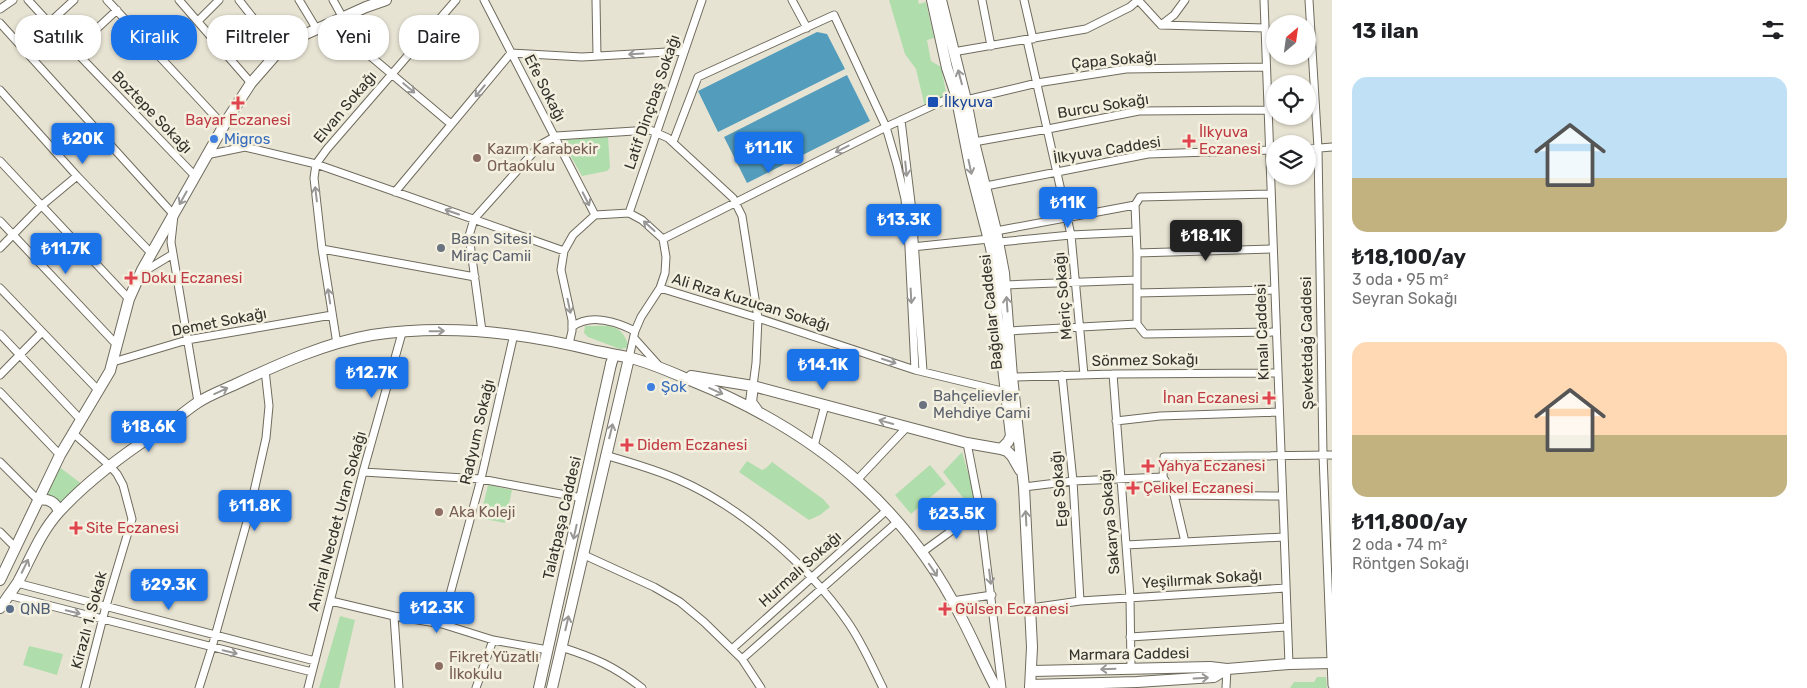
<!DOCTYPE html>
<html lang="tr">
<head>
<meta charset="utf-8">
<style>
	body { margin:0; font-family:Rubik,sans-serif; background:#f6f6f6; color:#202124; height:100vh; display:flex; flex-direction:column; font-size:19px; white-space:nowrap }
	* { box-sizing:border-box; margin:0 }
	p { font-size:16px; color:#757577 }
	.icon { flex:none; width:28px; height:28px; fill:none; stroke:currentColor; stroke-width:2; stroke-linecap:round; stroke-linejoin:round }
	.map { position:relative; flex:1; overflow:hidden }
	.details { display:flex; flex-direction:column; background:#fff; width:475px }
	.details>* { flex:none }
	.banner { position:absolute; left:15px; top:15px; width:475px; height:45px; display:flex; gap:10px }
	.needle { width:32px; rotate:29deg }
	.controls { position:absolute; left:1266px; top:15px; display:grid; gap:10px }
	.controls a { display:grid; place-items:center; width:50px; height:50px; border-radius:50%; background:#fff; box-shadow:0 1px 4px #0004; font-size:25px }
	.price { position:absolute; translate:-50% -42px; padding:0 11px; border-radius:5px; background:#1a73e8; color:#fff; font-size:16px; line-height:32px; filter:drop-shadow(0 1px 2px #0008) }
	.price::after { content:''; position:absolute; left:50%; top:30px; width:15px; height:11px; margin-left:-8px; background:inherit; clip-path:polygon(0 0,100% 0,50% 100%) }
	.price.on { background:#222; color:#fff }
	ul { padding:0; list-style:none }
	li { display:grid; align-content:center; gap:10px; height:265px; padding:0 20px }
	li span { display:grid; place-items:center; height:155px; border-radius:15px; color:#555 }
	li>.icon { margin-inline-start:auto }
	span .icon { width:90px; height:90px; fill:#fffc; stroke-width:1 }
	li b { font-size:21px }
	h2 { display:flex; justify-content:space-between; align-items:center; height:60px; padding:0 20px; font-size:21px }
	.pill { padding:0 18px; border-radius:20px; background:#fff; box-shadow:0 1px 4px #0004; font-size:18px; line-height:45px }
	.pill.on { background:#1a73e8; color:#fff }
	main { display:flex; flex:1; min-height:0 }
	.map>svg:first-child { display:block }
	.green { fill:#b0ddac }
	.water { fill:#539cbb }
	.lines { fill:none; stroke-linecap:round; stroke-linejoin:round }
	.street-casing { stroke:#6f6b5d; stroke-width:9 }
	.secondary-casing { stroke:#6f6b5d; stroke-width:12 }
	.primary-casing { stroke:#6f6b5d; stroke-width:12 }
	.street { stroke:#fff; stroke-width:7 }
	.secondary { stroke:#fff; stroke-width:10 }
	.primary { stroke:#fff; stroke-width:10 }
	.oneway { stroke:#999896 }
	.transit-dot { fill:#1a4fb4; stroke:#f4f0e0; stroke-width:2 }
	.health-dot { fill:#e0444e; stroke:#f4f0e0; stroke-width:2 }
	.shop-dot { fill:#3f7fe0; stroke:#f4f0e0; stroke-width:2 }
	.education-dot { fill:#8d6e63; stroke:#f4f0e0; stroke-width:2 }
	.worship-dot { fill:#6b7280; stroke:#f4f0e0; stroke-width:2 }
	.service-dot { fill:#5c6f8a; stroke:#f4f0e0; stroke-width:2 }
	.labels { text-anchor:middle; dominant-baseline:central; stroke-width:5; stroke-linejoin:round; paint-order:stroke }
	.street-label { font-size:15px; fill:#33322c; stroke:#f4f0e0 }
	.transit-label { font-size:15px; fill:#164399; stroke:#f4f0e0; text-anchor:start }
	.health-label { font-size:15px; fill:#be3a42; stroke:#f4f0e0; text-anchor:start }
	.shop-label { font-size:15px; fill:#366cbe; stroke:#f4f0e0; text-anchor:start }
	.education-label { font-size:15px; fill:#785e54; stroke:#f4f0e0; text-anchor:start }
	.worship-label { font-size:15px; fill:#5b616d; stroke:#f4f0e0; text-anchor:start }
	.service-label { font-size:15px; fill:#4e5e75; stroke:#f4f0e0; text-anchor:start }
</style>
</head>
<body>
<main>
<div class="map">
<svg width="1332" height="688" viewBox="0 0 1332 688">
	<rect width="100%" height="100%" fill="#e7e3d3"/>
	<!-- green -->
	<path class="green" d="M889 0H918L919 4 926 2 934 38 927 40 931 61 941 67 947 97 925 107 916 69 905 54Z
		M608 136 610 168 607 171 582 176 565 146 564 140Z
		M585 326C605 326 622 322 628 345L626 348 620 349 588 337 584 333Z
		M962 452 976 500 971 508 943 472Z
		M747 461 762 470 766 468 772 462 823 499 830 507 820 515 809 520 739 472Z
		M930 465 946 484 911 514 895 495Z
		M58 466 82 484 63 503 45 495Z
		M488 485 512 490 505 523 480 518Z
		M340 616 355 620 339 688H319Z
		M29 646 63 654 57 675 23 665Z
		M1317 677H1326L1327 688H1290L1294 682H1314Z"/>
	<!-- water -->
	<path class="water" d="M817 32 827 34 845 69 718 132 698 91Z
		M847 75 870 121 747 183 724 137Z"/>
	<g class="lines">
		<!-- street casing -->
		<g class="street-casing">
			<path id="street" d="M28 0 74 50 195 176
				M107 0 224 126
				M179 0 251 83
				M239 0 279 51
				M299 0 316 28
				M333 0 343 18
				M484 0 595 215
				M596 0 597 56
				M792 0 807 28
				M982 0 991 46
				M1024 0 1033 39
				M1138 0 1161 25 1265 28
				M1264 0 1289 664
				M1309 0 1318 148 1323 455 1332 685
				M0 9 13 0
				M198 21 219 0
				M0 23 174 215 171 242 198 402
				M49 23 74 0
				M331 23 451 124
				M1161 25 1174 15 1185 0
				M1027 40 1071 235 1084 375
				M74 50 117 10
				M953 52 1086 29 1130 7 1138 0
				M0 90 77 176 151 253
				M966 100 1037 83 1126 69 1266 67
				M901 120 912 211 923 371
				M673 142 698 77 834 15 886 127 897 165 905 199 909 247 915 370
				M974 142 1048 129 1139 111 1268 110
				M1308 149 1332 147
				M206 155 245 147 316 164 564 251
				M0 161 129 299
				M981 187 1148 154 1275 150
				M395 192 511 53 582 57 684 51
				M1271 194 1140 197 1135 205 1137 253V324L1145 334 1276 332
				M629 213 702 0
				M0 221 116 344
				M996 231 1135 205
				M663 239 886 127 956 95
				M999 242 1071 235 1136 232
				M912 247 989 239
				M0 248 41 206 77 176
				M322 249 475 277
				M1137 253 1273 249
				M140 274 173 254
				M1005 285 1137 280
				M0 288 99 391
				M660 288 758 318 915 370 1006 392
				M1137 293 1275 290
				M572 327C590 313 617 322 635 331
				M482 331 469 236 474 219 540 145 556 136 650 130 668 138 733 198 742 216 758 318 756 363 753 386
				M1009 331 1137 324
				M0 334 81 420
				M634 338 660 367
				M337 344 322 249 314 178 316 164 327 149 456 0
				M569 344 572 331V320L561 270 564 251 573 235 595 215 629 213 642 220 663 239 666 257 665 273 660 288 641 317 635 331 629 358
				M113 362 187 340 332 315
				M1113 374 1130 597 1131 668
				M0 375 41 333
				M1062 375 1073 481 1080 601
				M1012 377 1113 374 1278 373
				M0 392 60 455
				M1116 421 1160 416 1279 412
				M73 433 110 466 117 474 123 485 132 519 106 606 85 688
				M967 443 980 510 1002 688
				M814 446 825 405
				M605 455C629 462 654 469 677 479 740 506 808 565 847 621 862 642 872 666 883 688
				M0 462 38 500
				M363 472 481 479 582 498
				M857 480 907 427
				M1024 487 1073 481 1163 477
				M1174 495 1185 542
				M1282 496 1174 495 1163 477 1164 457 1332 455
				M0 532 15 547
				M1126 545 1284 537
				M921 553 980 510
				M582 554 654 587 680 602 704 622 742 659 761 688
				M17 583 315 661
				M8 595 312 672
				M331 601 394 616 442 624 493 640 548 650
				M952 601 992 595
				M1031 608 1080 601 1286 588
				M394 616 399 688
				M442 624 481 479 514 334
				M1130 637 1287 627
				M561 647C595 658 614 666 642 688
				M732 649 887 510
				M742 659 897 522
				M199 688 212 647 248 518 266 438 269 406 265 370
				M308 688 363 472 402 333
				M476 688 493 640
				M1226 688 1227 669"/>
		</g>
		<!-- secondary casing -->
		<g class="secondary-casing">
			<path id="secondary" d="M932 0 947 68 956 95 971 171 991 248 995 272 997 316 1011 436 1008 442 1001 449
				M941 0 966 100 974 142 996 231 1004 273 1012 377 1024 487 1032 647 1030 688
				M691 376 753 386 967 443 1001 449 1007 451 1012 456 1020 470
				M753 386 751 402 757 410
				M38 500C48 498 56 502 59 512
				M0 580 60 455 110 371 129 299 142 270 227 120 251 83 279 51 297 38 366 7 386 0
				M0 608C6 599 12 591 18 582 31 558 40 533 59 512 89 479 125 453 162 429 174 421 185 411 197 403 209 395 223 390 236 384 279 364 325 343 372 335 447 324 522 332 596 351 606 353 616 355 627 357 649 362 671 372 692 381 754 406 812 439 862 485 901 521 936 567 960 615 973 639 983 664 996 688
				M1032 671 1210 667 1227 669 1289 664 1332 663
				M1030 685 1137 682 1214 677 1227 669
				M539 688 611 364
				M552 688 629 358"/>
		</g>
		<!-- primary casing -->
		<g class="primary-casing">
			<path id="primary" d="M611 364 614 355"/>
		</g>
		<!-- street -->
		<use href="#street" class="street"/>
		<!-- secondary -->
		<use href="#secondary" class="secondary"/>
		<!-- primary -->
		<use href="#primary" class="primary"/>
	</g>
	<!-- one-way arrows -->
	<defs><path id="oneway-shaft" d="M-6 0H5M1.5-3L5.5 0L1.5 3" fill="none" stroke-width="1.6" stroke-linecap="round" stroke-linejoin="round" transform="scale(1.25)"/></defs>
	<g class="oneway">
		<use href="#oneway-shaft" transform="translate(636 54) rotate(177)"/>
		<use href="#oneway-shaft" transform="translate(960 77) rotate(-105)"/>
		<use href="#oneway-shaft" transform="translate(409 88) rotate(40)"/>
		<use href="#oneway-shaft" transform="translate(480 91) rotate(130)"/>
		<use href="#oneway-shaft" transform="translate(842 149) rotate(153)"/>
		<use href="#oneway-shaft" transform="translate(970 167) rotate(78)"/>
		<use href="#oneway-shaft" transform="translate(906 169) rotate(84)"/>
		<use href="#oneway-shaft" transform="translate(316 194) rotate(-97)"/>
		<use href="#oneway-shaft" transform="translate(183 198) rotate(119)"/>
		<use href="#oneway-shaft" transform="translate(586 199) rotate(63)"/>
		<use href="#oneway-shaft" transform="translate(452 212) rotate(-161)"/>
		<use href="#oneway-shaft" transform="translate(649 226) rotate(-138)"/>
		<use href="#oneway-shaft" transform="translate(329 296) rotate(-99)"/>
		<use href="#oneway-shaft" transform="translate(911 296) rotate(87)"/>
		<use href="#oneway-shaft" transform="translate(1007 304) rotate(-94)"/>
		<use href="#oneway-shaft" transform="translate(569 306) rotate(78)"/>
		<use href="#oneway-shaft" transform="translate(437 331) rotate(-1)"/>
		<use href="#oneway-shaft" transform="translate(889 361) rotate(18)"/>
		<use href="#oneway-shaft" transform="translate(221 391) rotate(-25)"/>
		<use href="#oneway-shaft" transform="translate(716 391) rotate(24)"/>
		<use href="#oneway-shaft" transform="translate(886 422) rotate(-165)"/>
		<use href="#oneway-shaft" transform="translate(611 431) rotate(-76)"/>
		<use href="#oneway-shaft" transform="translate(1026 518) rotate(-93)"/>
		<use href="#oneway-shaft" transform="translate(575 532) rotate(103)"/>
		<use href="#oneway-shaft" transform="translate(25 566) rotate(-64)"/>
		<use href="#oneway-shaft" transform="translate(933 570) rotate(56)"/>
		<use href="#oneway-shaft" transform="translate(990 577) rotate(83)"/>
		<use href="#oneway-shaft" transform="translate(73 612) rotate(14)"/>
		<use href="#oneway-shaft" transform="translate(567 623) rotate(-77)"/>
		<use href="#oneway-shaft" transform="translate(230 652) rotate(14)"/>
		<use href="#oneway-shaft" transform="translate(1108 669) rotate(178)"/>
		<use href="#oneway-shaft" transform="translate(1201 678) rotate(-3)"/>
	</g>
	<!-- markers -->
	<rect class="transit-dot" x="927" y="96" width="12" height="12" rx="2.5"/>
	<g class="health-dot">
		<path d="M235.5 95.5h5v5h5v5h-5v5h-5v-5h-5v-5h5z"/>
		<path d="M1186.5 133.5h5v5h5v5h-5v5h-5v-5h-5v-5h5z"/>
		<path d="M128.5 270.5h5v5h5v5h-5v5h-5v-5h-5v-5h5z"/>
		<path d="M1266.5 390.5h5v5h5v5h-5v5h-5v-5h-5v-5h5z"/>
		<path d="M624.5 437.5h5v5h5v5h-5v5h-5v-5h-5v-5h5z"/>
		<path d="M1145.5 458.5h5v5h5v5h-5v5h-5v-5h-5v-5h5z"/>
		<path d="M1130.5 480.5h5v5h5v5h-5v5h-5v-5h-5v-5h5z"/>
		<path d="M73.5 520.5h5v5h5v5h-5v5h-5v-5h-5v-5h5z"/>
		<path d="M942.5 601.5h5v5h5v5h-5v5h-5v-5h-5v-5h5z"/>
	</g>
	<g class="shop-dot">
		<circle cx="214" cy="139" r="5"/>
		<circle cx="651" cy="387" r="5"/>
	</g>
	<g class="education-dot">
		<circle cx="477" cy="158" r="5"/>
		<circle cx="439" cy="512" r="5"/>
		<circle cx="439" cy="666" r="5"/>
	</g>
	<g class="worship-dot">
		<circle cx="441" cy="248" r="5"/>
		<circle cx="923" cy="405" r="5"/>
	</g>
	<circle class="service-dot" cx="10" cy="609" r="5"/>
	<g class="labels">
		<!-- street labels -->
		<g class="street-label">
			<text transform="translate(1114 60) rotate(-5)">Çapa Sokağı</text>
			<text transform="translate(545 88) rotate(63)">Efe Sokağı</text>
			<text transform="translate(652 102) rotate(-71)">Latif Dinçbaş Sokağı</text>
			<text transform="translate(1103 106) rotate(-9)">Burcu Sokağı</text>
			<text transform="translate(345 107) rotate(-50)">Elvan Sokağı</text>
			<text transform="translate(152 112) rotate(46)">Boztepe Sokağı</text>
			<text transform="translate(1107 150) rotate(-9)">İlkyuva Caddesi</text>
			<text transform="translate(1063 296) rotate(-95)">Meriç Sokağı</text>
			<text transform="translate(751 302) rotate(17)">Ali Rıza Kuzucan Sokağı</text>
			<text transform="translate(991 312) rotate(-96)">Bağcılar Caddesi</text>
			<text transform="translate(219 322) rotate(-11)">Demet Sokağı</text>
			<text transform="translate(1262 332) rotate(-92)">Kınalı Caddesi</text>
			<text transform="translate(1307 343) rotate(-91)">Şevketdağ Caddesi</text>
			<text transform="translate(1145 360) rotate(-1)">Sönmez Sokağı</text>
			<text transform="translate(477 432) rotate(-77)">Radyum Sokağı</text>
			<text transform="translate(1059 489) rotate(-95)">Ege Sokağı</text>
			<text transform="translate(562 518) rotate(-77)">Talatpaşa Caddesi</text>
			<text transform="translate(337 521) rotate(-75)">Amiral Necdet Uran Sokağı</text>
			<text transform="translate(1110 522) rotate(-95)">Sakarya Sokağı</text>
			<text transform="translate(800 569) rotate(-42)">Hurmalı Sokağı</text>
			<text transform="translate(1202 579) rotate(-4)">Yeşilırmak Sokağı</text>
			<text transform="translate(89 620) rotate(-75)">Kirazlı 1. Sokak</text>
			<text transform="translate(1129 654) rotate(-1)">Marmara Caddesi</text>
		</g>
		<!-- transit labels -->
		<g class="transit-label">
			<text x="944" y="102">İlkyuva</text>
		</g>
		<!-- health labels -->
		<g class="health-label">
			<text x="238" y="120" text-anchor="middle">Bayar Eczanesi</text>
			<text x="1199" y="132">İlkyuva<tspan x="1199" dy="17">Eczanesi</tspan></text>
			<text x="141" y="278">Doku Eczanesi</text>
			<text x="1259" y="398" text-anchor="end">İnan Eczanesi</text>
			<text x="637" y="445">Didem Eczanesi</text>
			<text x="1158" y="466">Yahya Eczanesi</text>
			<text x="1143" y="488">Çelikel Eczanesi</text>
			<text x="86" y="528">Site Eczanesi</text>
			<text x="955" y="609">Gülsen Eczanesi</text>
		</g>
		<!-- shop labels -->
		<g class="shop-label">
			<text x="224" y="139">Migros</text>
			<text x="661" y="387">Şok</text>
		</g>
		<!-- education labels -->
		<g class="education-label">
			<text x="487" y="149">Kazım Karabekir<tspan x="487" dy="17">Ortaokulu</tspan></text>
			<text x="449" y="512">Aka Koleji</text>
			<text x="449" y="657">Fikret Yüzatlı<tspan x="449" dy="17">İlkokulu</tspan></text>
		</g>
		<!-- worship labels -->
		<g class="worship-label">
			<text x="451" y="239">Basın Sitesi<tspan x="451" dy="17">Miraç Camii</tspan></text>
			<text x="933" y="396">Bahçelievler<tspan x="933" dy="17">Mehdiye Cami</tspan></text>
		</g>
		<!-- service labels -->
		<g class="service-label">
			<text x="20" y="609">QNB</text>
		</g>
	</g>
</svg>
<div class="controls">
<a><svg class="needle" viewBox="-14 -14 28 28"><path d="M0-13l5 13h-10z" fill="#e53935"/><path d="M0 13l5-13h-10z" fill="#757577"/></svg></a>
<a><svg class="icon" aria-label="locate" viewBox="0 0 24 24"><circle cx="12" cy="12" r="6"/><path d="M12 2v4M12 18v4M2 12h4M18 12h4"/></svg></a>
<a><svg class="icon" aria-label="layers" viewBox="0 0 24 24"><path d="M12 4l9 5-9 5-9-5zM3 14l9 5 9-5"/></svg></a>
</div>
<b class="price" style="left:83px;top:165px">₺20K</b>
<b class="price" style="left:769px;top:174px">₺11.1K</b>
<b class="price" style="left:1068px;top:229px">₺11K</b>
<b class="price" style="left:904px;top:246px">₺13.3K</b>
<b class="price on" style="left:1206px;top:262px">₺18.1K</b>
<b class="price" style="left:66px;top:275px">₺11.7K</b>
<b class="price" style="left:823px;top:391px">₺14.1K</b>
<b class="price" style="left:372px;top:399px">₺12.7K</b>
<b class="price" style="left:149px;top:453px">₺18.6K</b>
<b class="price" style="left:255px;top:532px">₺11.8K</b>
<b class="price" style="left:957px;top:540px">₺23.5K</b>
<b class="price" style="left:169px;top:611px">₺29.3K</b>
<b class="price" style="left:437px;top:634px">₺12.3K</b>
<div class="banner">
<a class="pill">Satılık</a>
<a class="pill on">Kiralık</a>
<a class="pill">Filtreler</a>
<a class="pill">Yeni</a>
<a class="pill">Daire</a>
</div>
</div>
<section class="details">
<h2>13 ilan<svg class="icon" aria-label="filters" viewBox="0 0 24 24"><path d="M4 7h16M4 17h16"/><circle cx="9" cy="7" r="2"/><circle cx="15" cy="17" r="2"/></svg></h2>
<ul>
<li><span style="background:linear-gradient(#bfe0f5 65%,#c2b280 0)"><svg class="icon" aria-label="home" viewBox="0 0 24 24"><path d="M3 11l9-7 9 7M6 9v11h12V9"/></svg></span><div><b>₺18,100/ay</b><p>3 oda · 95 m²</p><p>Seyran Sokağı</p></div></li>
<li><span style="background:linear-gradient(#ffd9b3 60%,#c2b280 0)"><svg class="icon" aria-label="home" viewBox="0 0 24 24"><path d="M3 11l9-7 9 7M6 9v11h12V9"/></svg></span><div><b>₺11,800/ay</b><p>2 oda · 74 m²</p><p>Röntgen Sokağı</p></div></li>
</ul>
</section>
</main>
</body>
</html>
